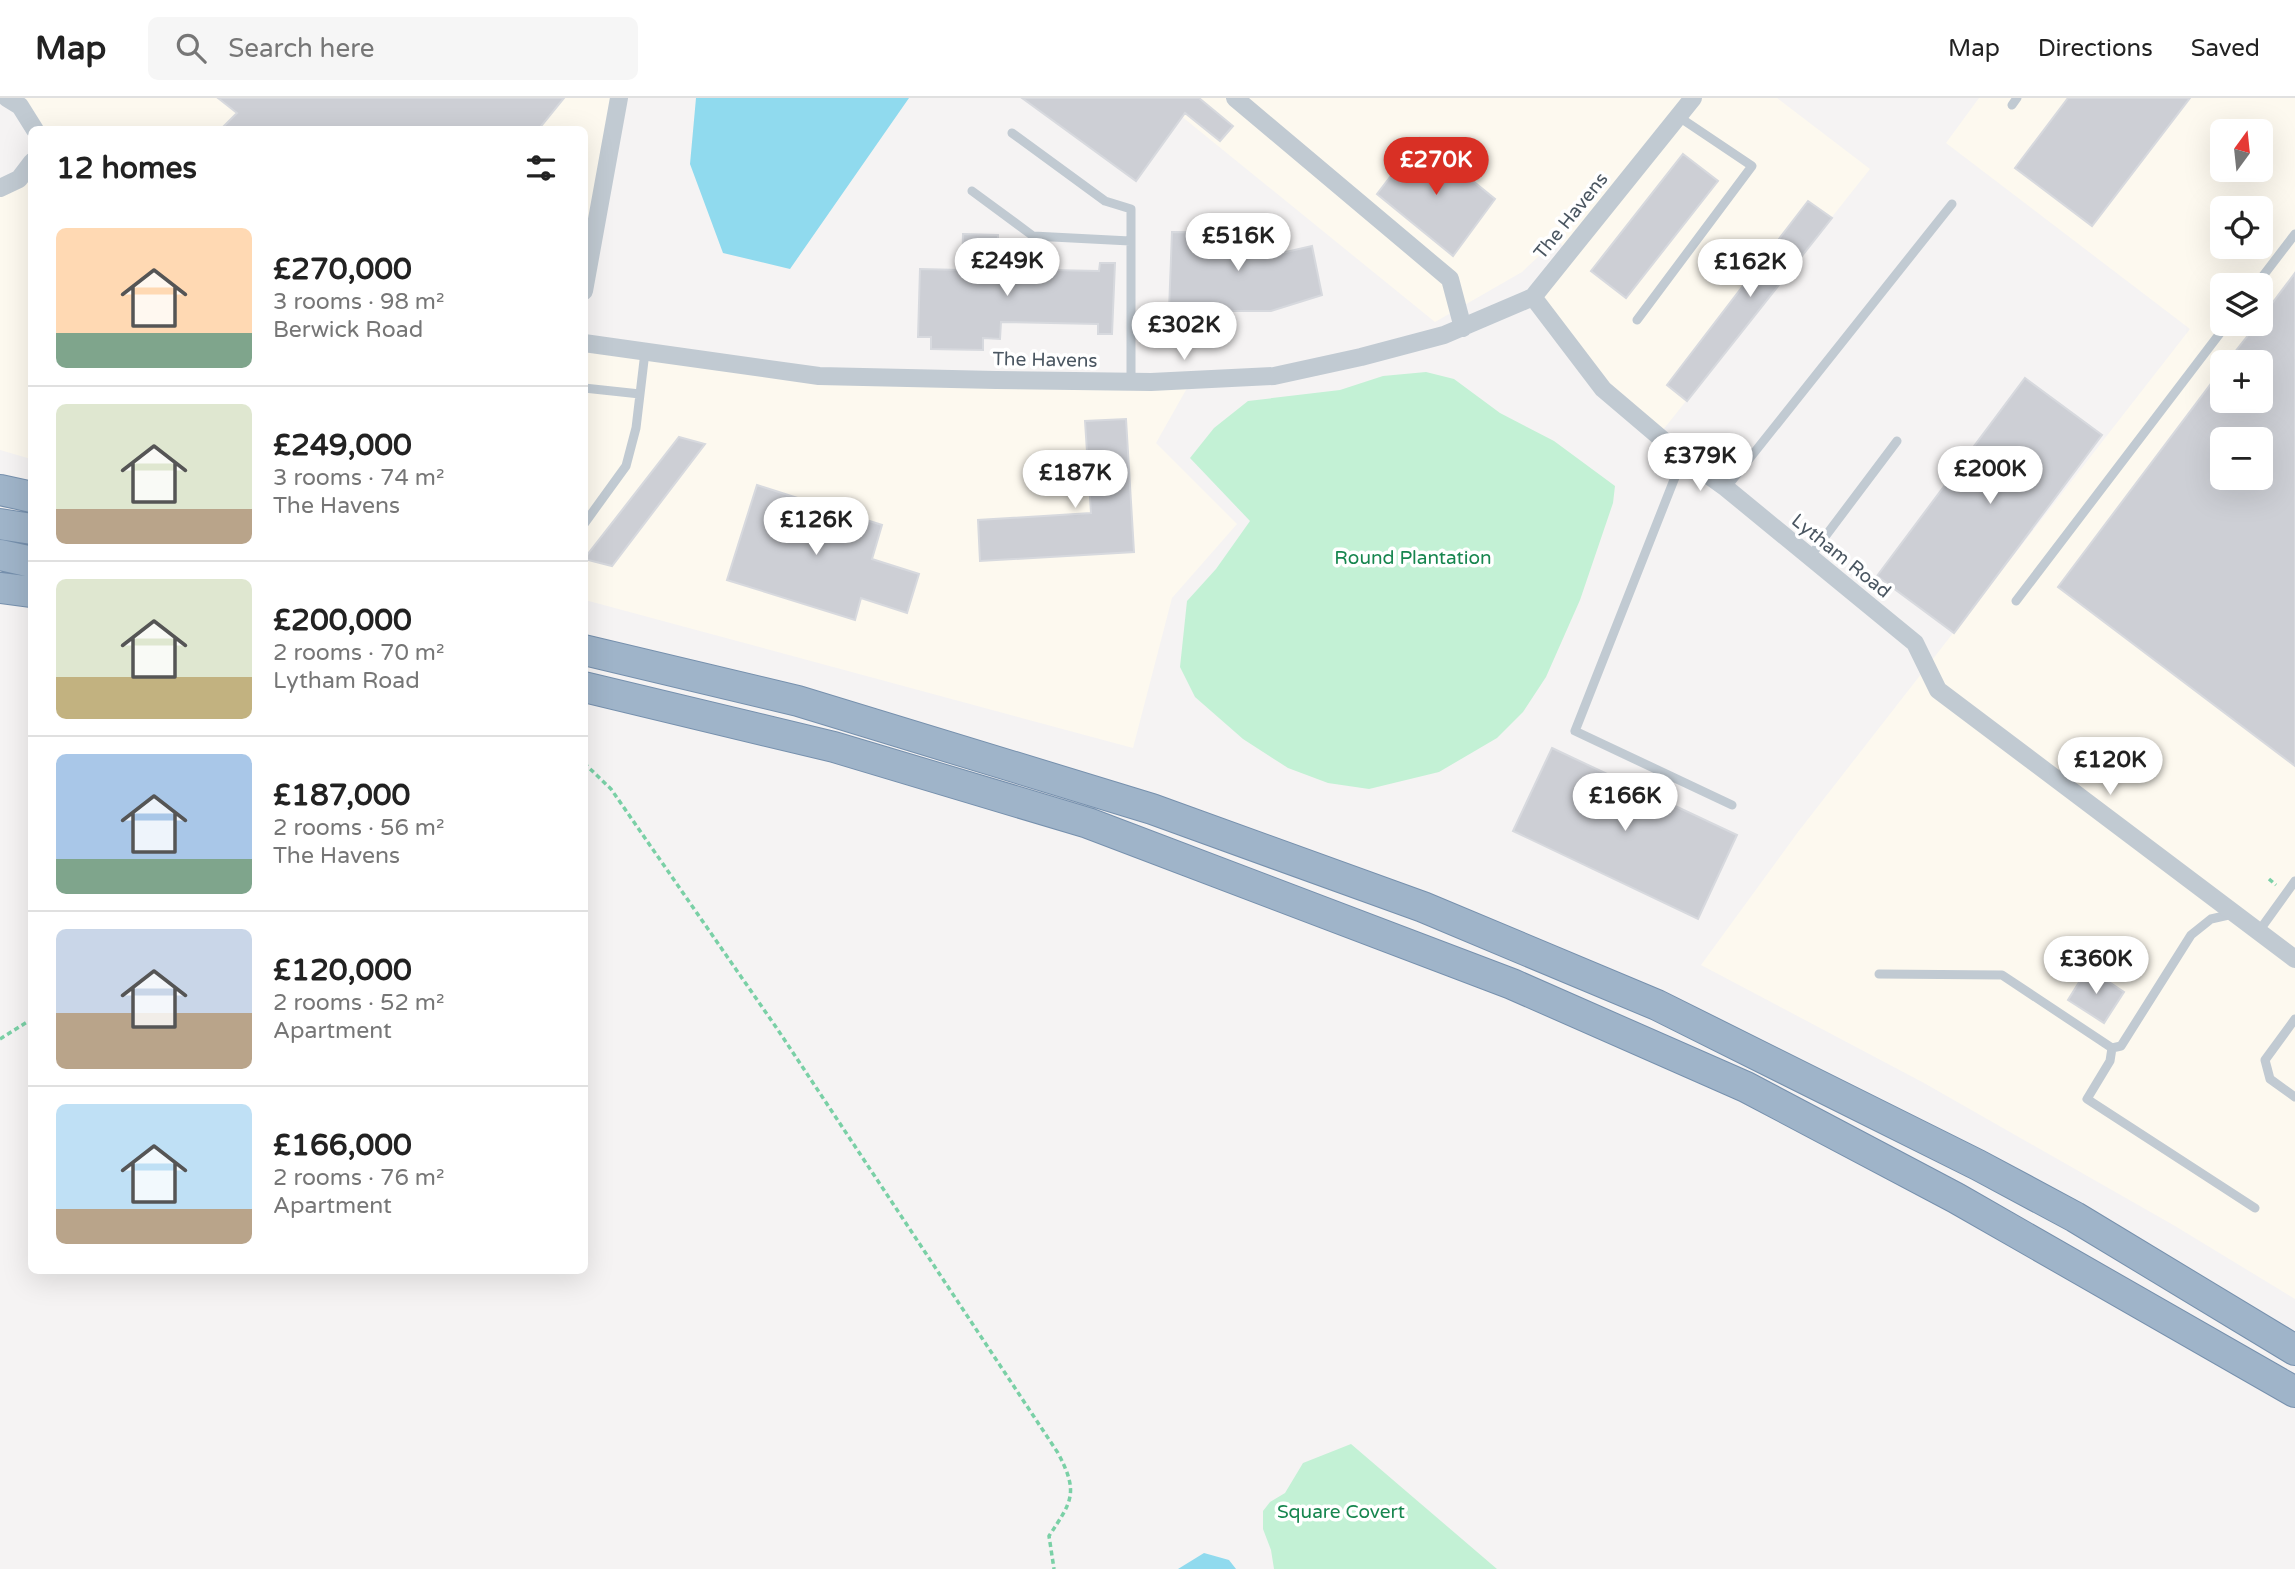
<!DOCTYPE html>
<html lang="en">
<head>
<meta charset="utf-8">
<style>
	body { margin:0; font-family:"Varela Round",sans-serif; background:#f6f6f6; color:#222; height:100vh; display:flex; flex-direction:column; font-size:26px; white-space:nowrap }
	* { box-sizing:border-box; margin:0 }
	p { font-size:23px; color:#767676 }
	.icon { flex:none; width:38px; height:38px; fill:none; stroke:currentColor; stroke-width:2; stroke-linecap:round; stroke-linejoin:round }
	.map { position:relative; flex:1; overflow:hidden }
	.side { position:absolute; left:28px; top:28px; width:560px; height:1148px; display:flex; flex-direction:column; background:#fff; border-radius:10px; box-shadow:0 7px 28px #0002 }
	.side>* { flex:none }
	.needle { width:46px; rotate:15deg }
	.tools { position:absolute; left:2210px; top:21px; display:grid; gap:14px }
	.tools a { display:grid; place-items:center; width:63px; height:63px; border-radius:10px; background:#fff; box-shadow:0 7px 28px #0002; font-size:35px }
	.price { position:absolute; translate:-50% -60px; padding:0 16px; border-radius:24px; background:#fff; color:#222; font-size:23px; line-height:46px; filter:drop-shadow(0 2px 4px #0008) }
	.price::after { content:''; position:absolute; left:50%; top:42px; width:21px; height:16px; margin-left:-10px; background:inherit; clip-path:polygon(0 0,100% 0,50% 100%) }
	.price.current { background:#d93025; color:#fff }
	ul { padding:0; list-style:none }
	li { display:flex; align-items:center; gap:21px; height:175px; padding:0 28px }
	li+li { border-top:2px solid #e0e0e0 }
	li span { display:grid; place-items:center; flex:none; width:196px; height:140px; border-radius:10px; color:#555 }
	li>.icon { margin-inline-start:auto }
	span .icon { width:84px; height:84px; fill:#fffc; stroke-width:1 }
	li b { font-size:30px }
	h2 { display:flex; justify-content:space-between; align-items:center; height:84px; padding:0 28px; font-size:30px }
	header { display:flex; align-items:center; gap:42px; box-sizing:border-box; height:98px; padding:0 35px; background:#fff; border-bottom:2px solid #e0e0e0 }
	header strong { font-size:33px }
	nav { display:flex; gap:38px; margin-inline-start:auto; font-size:24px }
	.search { width:490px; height:63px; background:#f6f6f6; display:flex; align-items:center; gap:18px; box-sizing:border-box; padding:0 24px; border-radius:10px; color:#767676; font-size:26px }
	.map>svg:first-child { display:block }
	.commercial { fill:#fdf9ef; fill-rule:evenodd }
	.green { fill:#c3f1d5 }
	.water { fill:#90daee }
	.building { fill:#cdcfd5; stroke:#d7d9de; stroke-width:2; fill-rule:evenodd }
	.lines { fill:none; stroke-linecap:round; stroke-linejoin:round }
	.trunk-casing { stroke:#7690ad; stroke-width:32 }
	.path { stroke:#7ad0a6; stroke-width:3.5; stroke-dasharray:5 3.5; stroke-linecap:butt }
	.service { stroke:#c1cad2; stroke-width:9 }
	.minor { stroke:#c1cad2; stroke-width:18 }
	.trunk { stroke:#9fb4c9; stroke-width:30 }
	.labels { text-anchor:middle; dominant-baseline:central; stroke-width:7; stroke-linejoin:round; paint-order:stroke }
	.street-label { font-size:19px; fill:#4a5661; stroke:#fff }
	.park-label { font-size:19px; fill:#17864f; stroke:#fff }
</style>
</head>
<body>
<header>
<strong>Map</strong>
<div class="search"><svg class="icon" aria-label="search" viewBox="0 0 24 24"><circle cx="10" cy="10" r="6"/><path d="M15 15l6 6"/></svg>Search here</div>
<nav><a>Map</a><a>Directions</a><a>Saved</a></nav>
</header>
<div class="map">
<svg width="2295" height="1471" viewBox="0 0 2295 1471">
	<rect width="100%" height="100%" fill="#f5f3f3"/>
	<!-- commercial -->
	<path class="commercial" d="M6 0H619L585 193 584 32 35 31Z
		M1159 0H1777L1870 71 1659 337 1603 291 1533 199 1569 153 1556 142 1522 174 1435 224Z
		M1979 0H2295V1201L2175 1128 1924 985 1701 867 1798 734 2190 231 1946 45ZM2222 33H2261V72H2222ZM2222 110H2261V149H2222ZM2222 187H2261V226H2222ZM2222 264H2261V303H2222ZM2222 341H2261V380H2222Z
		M31 64V361L0 352V90Z
		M584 245 819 278 1191 283 1156 345 1237 426 1172 500 1133 650 585 502Z"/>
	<!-- green -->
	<path class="green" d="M1426 274 1454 281 1500 315 1554 343 1615 388 1613 405 1580 502 1546 579 1523 614 1497 640 1439 674 1369 691 1328 685 1288 670 1243 641 1195 599 1180 569 1187 503 1216 471 1250 423 1190 360 1214 330 1248 303 1340 292 1383 278Z
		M1351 1346 1497 1471H1274L1271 1452 1263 1431V1413L1270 1404 1285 1395 1303 1365Z"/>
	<!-- water -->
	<path class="water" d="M696 0H909L790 171 723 155 690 66Z
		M1204 1455 1229 1462 1236 1471H1178Z"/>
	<!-- building -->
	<path class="building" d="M218 0H564L538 32H220L237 15Z
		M1022 0H1199L1233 28 1220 43 1185 15 1136 83Z
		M2068 0H2190L2092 128 2015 70Z
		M1420 40 1495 101 1453 158 1377 96Z
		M1683 56 1718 83 1626 200 1591 173Z
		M1808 103 1832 120 1687 303 1667 287Z
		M1172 134 1273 135V157L1312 148 1322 197 1271 213H1169Z
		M963 136 998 137V171L1099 173 1100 165H1115L1112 236H1098V226L1001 224 1000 241 983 240V252L931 251V239H918L920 171 962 172Z
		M2295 175V668L2058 489 2222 271V303H2261V264H2227L2257 226H2261V220ZM2222 341H2261V380H2222Z
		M2025 280 2102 337 1954 535 1877 478Z
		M1126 321 1134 454 980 463 978 422 1091 415 1085 323Z
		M679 339 705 346 612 468 584 461Z
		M757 387 882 427 872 461 919 476 907 515 861 500 855 522 727 482Z
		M1552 650 1737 737 1698 821 1513 733Z
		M2088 870 2124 894 2104 925 2068 902Z"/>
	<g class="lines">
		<!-- trunk casing -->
		<g class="trunk-casing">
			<path id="trunk" d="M0 392 32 399
				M0 426 32 431
				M0 457 32 464
				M0 490 32 494
				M584 552 798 603 1152 711 1423 809 1657 907 1978 1067 2075 1119 2295 1252
				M584 589 834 649 1088 725 1512 886 1746 989 1956 1100 2295 1294"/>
		</g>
		<!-- path -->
		<path class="path" d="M584 665 611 691 778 932 1058 1355C1079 1395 1072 1403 1049 1438L1054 1471
			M2269 781 2276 787
			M0 941 32 921"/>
		<!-- service -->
		<path class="service" d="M2012 7 2017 0
			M1012 35 1105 103 1131 111V285
			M972 93 1033 138 1130 143
			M2256 187 2295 136
			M1637 222 1752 68 1679 19
			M584 290 640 296
			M1683 359 1575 633 1732 707
			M1726 390 1952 106
			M584 426 626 368 636 330 645 254
			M1809 460 1897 343
			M2016 503 2227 226
			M2259 833 2295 783
			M1879 876 2002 877 2112 950 2121 948 2191 837 2211 821 2233 816
			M2295 921 2265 962 2270 981 2295 999
			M2112 950 2110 963 2087 1001 2255 1110"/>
		<!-- minor -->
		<path class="minor" d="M7 0 20 8 35 32
			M1235 0 1450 181 1463 230
			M0 90 19 81 32 64
			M584 193 619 0
			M1533 199 1603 291 1683 359 1726 390 1915 545 1938 592 2295 861
			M584 245 819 278 996 282 1151 284 1274 278 1361 259 1444 237 1533 199 1693 0"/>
		<!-- trunk -->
		<use href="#trunk" class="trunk"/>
	</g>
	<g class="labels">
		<!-- street labels -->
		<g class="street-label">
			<text transform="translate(1571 118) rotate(-51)">The Havens</text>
			<text transform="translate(1045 262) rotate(1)">The Havens</text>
			<text transform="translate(1841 458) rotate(39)">Lytham Road</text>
		</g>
		<!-- park labels -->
		<g class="park-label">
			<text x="1413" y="460">Round Plantation</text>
			<text x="1341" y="1414">Square Covert</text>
		</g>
	</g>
</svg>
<div class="tools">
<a><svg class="needle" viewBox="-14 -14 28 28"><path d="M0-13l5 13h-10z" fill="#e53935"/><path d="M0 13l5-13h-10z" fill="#767676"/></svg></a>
<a><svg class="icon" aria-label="locate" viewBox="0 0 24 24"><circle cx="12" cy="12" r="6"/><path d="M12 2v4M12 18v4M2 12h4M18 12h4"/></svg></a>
<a><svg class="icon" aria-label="layers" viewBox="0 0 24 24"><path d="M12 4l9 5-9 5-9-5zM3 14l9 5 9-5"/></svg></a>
<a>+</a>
<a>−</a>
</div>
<b class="price current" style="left:1436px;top:99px">£270K</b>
<b class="price" style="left:1238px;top:175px">£516K</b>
<b class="price" style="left:1007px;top:200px">£249K</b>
<b class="price" style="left:1750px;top:201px">£162K</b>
<b class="price" style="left:1184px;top:264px">£302K</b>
<b class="price" style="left:1700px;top:395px">£379K</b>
<b class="price" style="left:1990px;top:408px">£200K</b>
<b class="price" style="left:1075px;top:412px">£187K</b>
<b class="price" style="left:816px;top:459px">£126K</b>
<b class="price" style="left:2110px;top:699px">£120K</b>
<b class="price" style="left:1625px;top:735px">£166K</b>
<b class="price" style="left:2096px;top:898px">£360K</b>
<section class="side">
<h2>12 homes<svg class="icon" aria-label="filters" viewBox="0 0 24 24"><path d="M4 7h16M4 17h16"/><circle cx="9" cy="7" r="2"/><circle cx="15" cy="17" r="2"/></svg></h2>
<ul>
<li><span style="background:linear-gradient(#ffd9b3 75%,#7fa58c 0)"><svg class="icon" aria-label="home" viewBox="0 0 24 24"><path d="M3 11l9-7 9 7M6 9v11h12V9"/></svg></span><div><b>£270,000</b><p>3 rooms · 98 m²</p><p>Berwick Road</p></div></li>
<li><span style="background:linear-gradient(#dfe7d0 75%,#b9a48a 0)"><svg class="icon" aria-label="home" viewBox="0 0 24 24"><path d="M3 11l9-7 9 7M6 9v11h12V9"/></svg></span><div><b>£249,000</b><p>3 rooms · 74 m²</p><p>The Havens</p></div></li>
<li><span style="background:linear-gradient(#dfe7d0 70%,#c2b280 0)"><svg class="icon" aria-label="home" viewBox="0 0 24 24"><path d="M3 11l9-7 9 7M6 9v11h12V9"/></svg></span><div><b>£200,000</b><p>2 rooms · 70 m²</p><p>Lytham Road</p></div></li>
<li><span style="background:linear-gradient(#a9c7e8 75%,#7fa58c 0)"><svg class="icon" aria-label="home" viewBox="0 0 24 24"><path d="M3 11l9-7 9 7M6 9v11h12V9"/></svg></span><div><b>£187,000</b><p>2 rooms · 56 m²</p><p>The Havens</p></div></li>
<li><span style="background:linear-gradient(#c9d6e8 60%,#b9a48a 0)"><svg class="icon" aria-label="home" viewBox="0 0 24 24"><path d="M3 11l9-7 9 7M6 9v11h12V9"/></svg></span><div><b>£120,000</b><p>2 rooms · 52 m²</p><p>Apartment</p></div></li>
<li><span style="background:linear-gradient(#bfe0f5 75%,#b9a48a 0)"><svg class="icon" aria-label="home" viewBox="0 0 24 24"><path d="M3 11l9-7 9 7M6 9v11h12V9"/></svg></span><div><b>£166,000</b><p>2 rooms · 76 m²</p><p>Apartment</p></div></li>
</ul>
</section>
</div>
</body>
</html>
